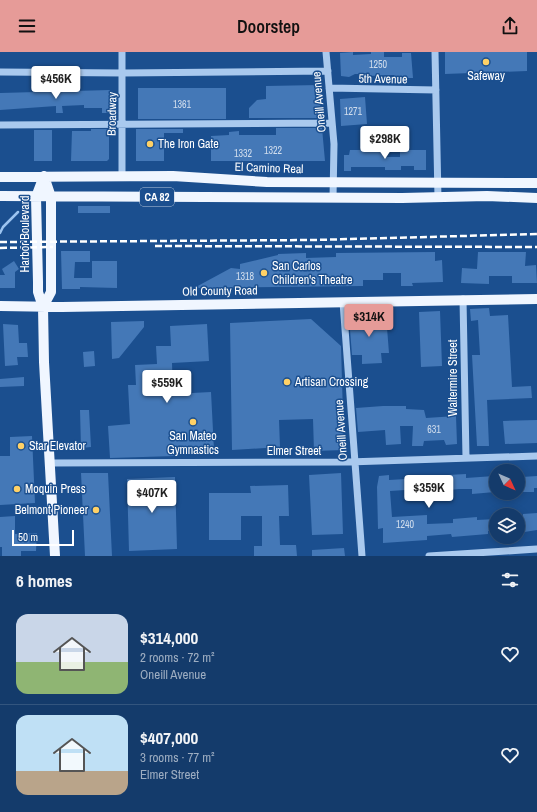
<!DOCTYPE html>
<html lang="en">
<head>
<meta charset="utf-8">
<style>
	body { margin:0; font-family:"Archivo Narrow",sans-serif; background:#214673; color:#f1f3f6; height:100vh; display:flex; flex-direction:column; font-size:15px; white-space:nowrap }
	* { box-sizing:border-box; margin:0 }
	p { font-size:13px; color:#9dadc1 }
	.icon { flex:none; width:22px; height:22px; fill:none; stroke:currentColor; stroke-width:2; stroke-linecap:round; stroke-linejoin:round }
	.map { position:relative; height:504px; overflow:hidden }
	.sheet { display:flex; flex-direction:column; background:#143b6b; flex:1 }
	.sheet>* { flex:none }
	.needle { width:26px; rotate:134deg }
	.tools { position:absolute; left:489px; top:412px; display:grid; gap:8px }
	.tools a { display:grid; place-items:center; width:36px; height:36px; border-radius:50%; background:#143b6b; box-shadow:0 2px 10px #0003,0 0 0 1px #33557e; font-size:20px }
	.scale { position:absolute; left:12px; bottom:10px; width:62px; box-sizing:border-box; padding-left:4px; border:2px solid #fff; border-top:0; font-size:11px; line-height:14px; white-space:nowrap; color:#fff; -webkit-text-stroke:3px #1b4f8f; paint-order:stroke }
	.price { position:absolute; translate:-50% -34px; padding:0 9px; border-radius:4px; background:#fff; color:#222; font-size:13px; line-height:26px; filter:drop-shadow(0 1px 2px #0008) }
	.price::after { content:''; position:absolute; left:50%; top:24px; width:12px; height:9px; margin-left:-6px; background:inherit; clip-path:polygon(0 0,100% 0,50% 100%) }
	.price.active { background:#e69b98; color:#111 }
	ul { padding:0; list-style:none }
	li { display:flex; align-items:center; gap:12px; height:100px; padding:0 16px }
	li+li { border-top:1px solid #33557e }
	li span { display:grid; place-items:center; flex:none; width:112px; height:80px; border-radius:12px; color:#555 }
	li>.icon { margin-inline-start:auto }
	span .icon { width:48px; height:48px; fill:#fffc; stroke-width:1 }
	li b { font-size:17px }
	h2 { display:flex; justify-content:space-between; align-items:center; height:48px; padding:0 16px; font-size:17px }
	header { display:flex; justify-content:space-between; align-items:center; height:52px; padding:0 16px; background:#e69b98; color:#111; font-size:18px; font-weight:600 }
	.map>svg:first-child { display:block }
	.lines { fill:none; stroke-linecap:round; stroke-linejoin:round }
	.stream { stroke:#9cc4f0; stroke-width:2.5 }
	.building { fill:#4478b7 }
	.minor { stroke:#a9c9ee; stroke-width:7 }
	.major { stroke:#f0f6ff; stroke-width:10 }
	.rail { stroke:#fff; stroke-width:2.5; stroke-dasharray:7 3; stroke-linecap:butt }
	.poi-dot { fill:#ffd166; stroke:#1b4f8f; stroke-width:1.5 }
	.labels { text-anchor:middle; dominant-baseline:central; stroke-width:3; stroke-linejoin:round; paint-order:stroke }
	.number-label { font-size:10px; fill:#d0dded }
	.shield { fill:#1b4f8f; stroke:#bbcadd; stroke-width:1 }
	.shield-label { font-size:11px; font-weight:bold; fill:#fff }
	.poi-label { font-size:12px; fill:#fff; stroke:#1b4f8f; text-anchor:start }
	.street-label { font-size:12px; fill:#fff; stroke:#1b4f8f }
</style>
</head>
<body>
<header><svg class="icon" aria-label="menu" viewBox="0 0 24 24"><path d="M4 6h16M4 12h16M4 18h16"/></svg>Doorstep<svg class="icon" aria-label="share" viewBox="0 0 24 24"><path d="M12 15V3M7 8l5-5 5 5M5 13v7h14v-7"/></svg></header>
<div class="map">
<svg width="537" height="504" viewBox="0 0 537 504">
	<rect width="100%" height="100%" fill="#1b4f8f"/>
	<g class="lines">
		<!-- stream -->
		<path class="stream" d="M0 181 3 175 18 160"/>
	</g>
	<!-- building -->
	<path class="building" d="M353 0V3L371 2V0H384V5H402V1H411L413 26H394V23L368 24V22H355L349 25 341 24 340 1Z
		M445 0H527V19L445 22Z
		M319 33 321 66H249V56L257 48 266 47V34Z
		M138 36H226V67H138Z
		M110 38 109 61H102V56H84V53L62 54 63 61H56V54L0 58V41Z
		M365 45 367 72 341 74 340 47Z
		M276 76H322L325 109H211V84L229 83V80L239 79V83H276Z
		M91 77H109V107L107 109H71L72 79H91Z
		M136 77H183V81H164V109H136Z
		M34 78H52V109H34Z
		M350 98H383V105H400V98H426V118H414V114H401V118H385V115H351V119H344V103H349Z
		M78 154H110V161H78Z
		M61 199H90V210H75L74 226H92V209H117V236L80 235V237H62Z
		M435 200V209L442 208 443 230 412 231 413 234H401V221H383V228H363V234L194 236 231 216 240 217V212L278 203V202L306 201V206L336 205V201Z
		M478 200H526L525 214 536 213 537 231H512V224H489V232L461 231 462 216 477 217Z
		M14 209 19 217 15 220V236H0V223H5L2 217Z
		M489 256 490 264 508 263 512 335 531 334 532 346 487 348 489 394H477L472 303H480L478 268 471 269 470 257Z
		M440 259 442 314 421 315 419 260Z
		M386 263 389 301H381L382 311 362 312V303H352L349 265Z
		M311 267 341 294 344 398 314 399 313 367 279 368 280 395 232 398 230 271Z
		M144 269V275L119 306 112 307 111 270Z
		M3 272 18 273 19 291H27L28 305H17L18 313 5 314Z
		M207 272 209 309 172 311 173 342 211 340 214 398 175 400V404L110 406 108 374 130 372 128 333H136L135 313 157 312 156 294H171L170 274Z
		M94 299 95 314 84 315 83 300Z
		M24 325V334L0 335V327Z
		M383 354H406V357L424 358 426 366 456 364 457 392 446 393 444 388 424 389 423 394H412L413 374H400L401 392 386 393 385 378 358 380 356 356Z
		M80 358H89L91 395 81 396Z
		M537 368V391L505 392 503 369Z
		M32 384 35 451 0 453V404H10V385Z
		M81 421H108L112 504H85Z
		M341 421 343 482 312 483 309 423Z
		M466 422V426L494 424 495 440 472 442V437H459L420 441V437L390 439 392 465 427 463V472L453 471V467L477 465V468L496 467 495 479H488V482L452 485 451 482 427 484V488L383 491V476L378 477 377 435 379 424 389 423V428L406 427V424L426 423 431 424V428L448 427V423Z
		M537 424V436H534V440H523L522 425Z
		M175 425 177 497 129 499 127 427Z
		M288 433 289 464H279L280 493H296L297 504H254V494H262V464H241V488H209V441H251L250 434Z
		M537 461V478L518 481V465L523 464V462Z
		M15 464V482L37 481 36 499H21V504H2V495H0V465Z
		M344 496 345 504H312V498Z"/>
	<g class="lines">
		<!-- minor -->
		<path class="minor" d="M326 0 334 92 333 146
			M435 0 438 146
			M0 20 123 21 328 19
			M329 36 436 38
			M0 73 332 71
			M122 123V0
			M463 247 466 406
			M343 250 362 504
			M51 411 348 410 537 404
			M429 504 537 497"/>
		<!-- major -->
		<path class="major" d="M44 124 36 145 38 230V240L43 255 44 310 55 504
			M0 125 173 124 267 130 537 131
			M0 144 402 146 487 144 537 146
			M0 254 62 255 537 247
			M43 255 51 240V145L44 124"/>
		<!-- rail -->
		<path class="rail" d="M0 190 314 188 537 182
			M155 194 537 195
			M0 196 53 195"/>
	</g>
	<!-- markers -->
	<g class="poi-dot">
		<circle cx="486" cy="10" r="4"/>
		<circle cx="150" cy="92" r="4"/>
		<circle cx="264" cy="221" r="4"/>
		<circle cx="287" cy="330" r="4"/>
		<circle cx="193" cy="370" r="4"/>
		<circle cx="21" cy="394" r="4"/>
		<circle cx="17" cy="437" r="4"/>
		<circle cx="96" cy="458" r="4"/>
	</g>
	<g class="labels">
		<!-- number labels -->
		<g class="number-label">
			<text x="378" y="12">1250</text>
			<text x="182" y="52">1361</text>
			<text x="353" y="59">1271</text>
			<text x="273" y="98">1322</text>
			<text x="243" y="101">1332</text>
			<text x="245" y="224">1318</text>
			<text x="434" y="377">631</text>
			<text x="405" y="472">1240</text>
		</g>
		<!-- shield labels -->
		<rect class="shield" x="140" y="136" width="34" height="18" rx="3"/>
		<g class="shield-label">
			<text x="157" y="145">CA 82</text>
		</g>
		<!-- poi labels -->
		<g class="poi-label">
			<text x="486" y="24" text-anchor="middle">Safeway</text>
			<text x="158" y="92">The Iron Gate</text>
			<text x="272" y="214">San Carlos<tspan x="272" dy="14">Children's Theatre</tspan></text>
			<text x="295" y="330">Artisan Crossing</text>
			<text x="193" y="384" text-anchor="middle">San Mateo<tspan x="193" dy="14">Gymnastics</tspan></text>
			<text x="29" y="394">Star Elevator</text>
			<text x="25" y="437">Moquin Press</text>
			<text x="88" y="458" text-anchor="end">Belmont Pioneer</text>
		</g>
		<!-- street labels -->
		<g class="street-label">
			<text transform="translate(383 27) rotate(1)">5th Avenue</text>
			<text transform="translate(319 50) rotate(-95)">Oneill Avenue</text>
			<text transform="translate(112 62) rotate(-89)">Broadway</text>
			<text transform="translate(269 116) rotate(2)">El Camino Real</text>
			<text transform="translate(25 182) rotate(-90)">Harbor Boulevard</text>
			<text transform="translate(220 239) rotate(-1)">Old County Road</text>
			<text transform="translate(453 326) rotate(-90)">Waltermire Street</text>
			<text transform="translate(341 378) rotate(-94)">Oneill Avenue</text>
			<text x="294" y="399">Elmer Street</text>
		</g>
	</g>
</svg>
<div class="tools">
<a><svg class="needle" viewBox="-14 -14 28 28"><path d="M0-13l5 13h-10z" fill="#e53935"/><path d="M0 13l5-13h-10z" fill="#9dadc1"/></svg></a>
<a><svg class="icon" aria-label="layers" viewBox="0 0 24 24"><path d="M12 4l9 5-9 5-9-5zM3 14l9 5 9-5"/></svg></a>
</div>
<div class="scale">50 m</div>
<b class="price" style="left:56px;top:48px">$456K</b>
<b class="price" style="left:385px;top:108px">$298K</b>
<b class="price active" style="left:369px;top:286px">$314K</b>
<b class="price" style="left:167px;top:352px">$559K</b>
<b class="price" style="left:429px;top:457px">$359K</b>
<b class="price" style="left:152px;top:462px">$407K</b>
</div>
<section class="sheet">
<h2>6 homes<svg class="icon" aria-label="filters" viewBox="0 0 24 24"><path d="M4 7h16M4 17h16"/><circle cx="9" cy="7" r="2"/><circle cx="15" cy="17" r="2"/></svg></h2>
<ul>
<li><span style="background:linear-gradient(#c9d6e8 60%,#8fb573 0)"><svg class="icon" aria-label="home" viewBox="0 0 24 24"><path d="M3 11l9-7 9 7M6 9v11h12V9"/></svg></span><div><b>$314,000</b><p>2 rooms · 72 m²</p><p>Oneill Avenue</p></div><svg class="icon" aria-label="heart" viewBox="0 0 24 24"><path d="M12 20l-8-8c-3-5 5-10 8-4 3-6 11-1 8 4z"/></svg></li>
<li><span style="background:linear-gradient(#bfe0f5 70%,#b9a48a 0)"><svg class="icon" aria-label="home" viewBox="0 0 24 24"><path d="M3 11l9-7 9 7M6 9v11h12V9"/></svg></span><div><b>$407,000</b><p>3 rooms · 77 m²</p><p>Elmer Street</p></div><svg class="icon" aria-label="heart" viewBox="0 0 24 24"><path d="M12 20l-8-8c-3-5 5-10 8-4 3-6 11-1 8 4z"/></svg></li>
</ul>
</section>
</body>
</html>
